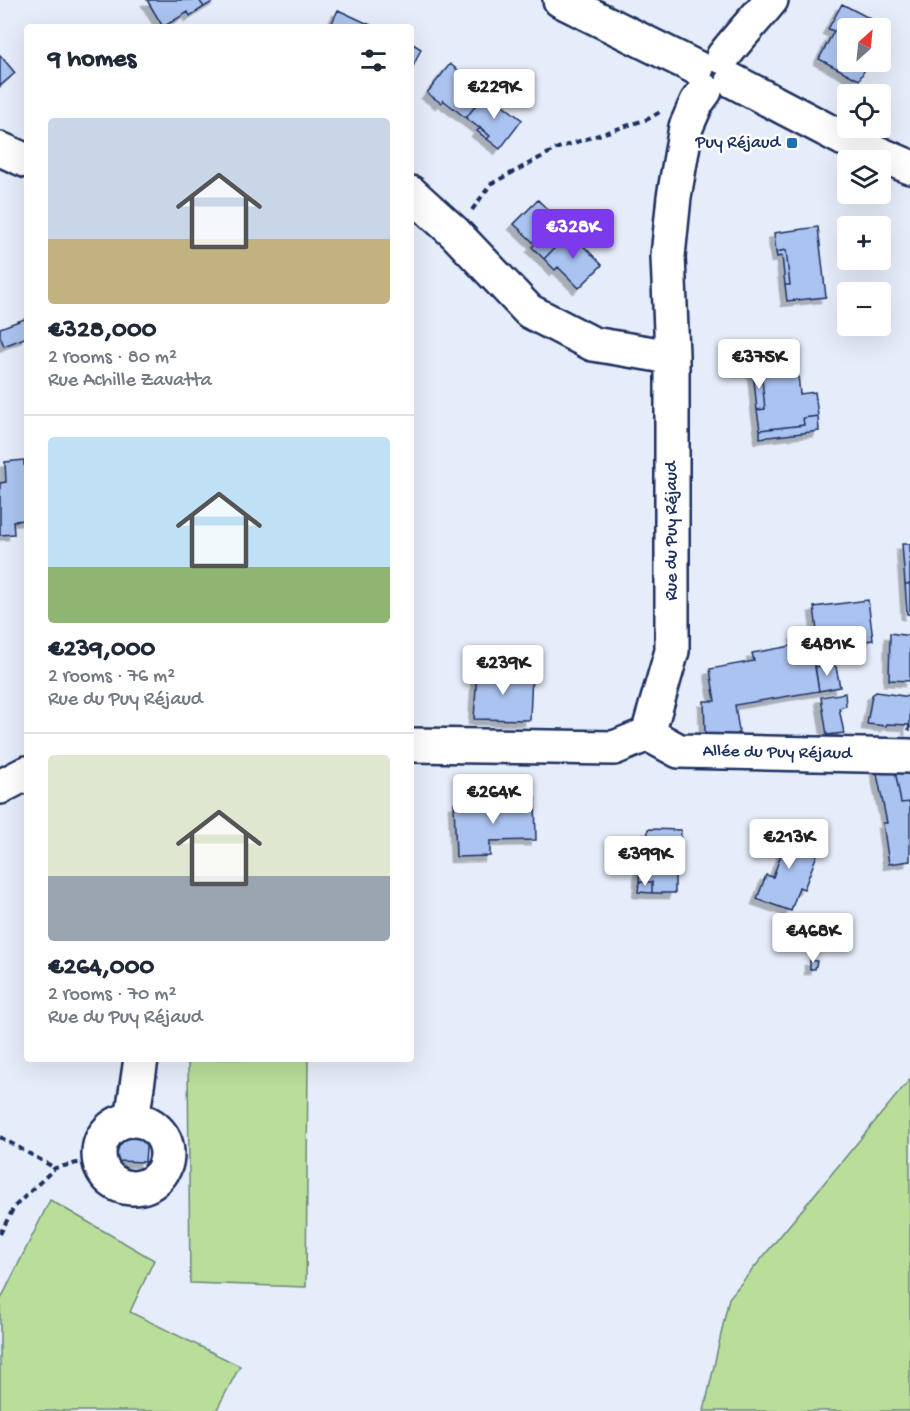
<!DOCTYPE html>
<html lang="en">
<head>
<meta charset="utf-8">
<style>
	body { margin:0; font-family:"Gochi Hand",sans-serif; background:#f6f6f7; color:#1f2937; height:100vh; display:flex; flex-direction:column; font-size:22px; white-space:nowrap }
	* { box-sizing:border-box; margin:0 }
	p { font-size:20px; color:#747a83 }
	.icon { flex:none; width:33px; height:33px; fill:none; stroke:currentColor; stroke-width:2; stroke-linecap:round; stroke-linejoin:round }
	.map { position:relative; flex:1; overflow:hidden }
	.side { position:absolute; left:24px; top:24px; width:390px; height:1038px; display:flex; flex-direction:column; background:#fff; border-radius:6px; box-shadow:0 6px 24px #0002 }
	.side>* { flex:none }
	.needle { width:39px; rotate:27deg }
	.buttons { position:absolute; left:837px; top:18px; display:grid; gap:12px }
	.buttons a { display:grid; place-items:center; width:54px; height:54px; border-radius:6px; background:#fff; box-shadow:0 6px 24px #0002; font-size:30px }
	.price { position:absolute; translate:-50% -51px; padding:0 14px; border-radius:6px; background:#fff; color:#222; font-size:20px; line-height:39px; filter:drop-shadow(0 2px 3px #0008) }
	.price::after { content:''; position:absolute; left:50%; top:36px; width:18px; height:14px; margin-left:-9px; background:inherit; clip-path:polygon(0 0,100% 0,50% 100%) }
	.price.on { background:#7c3aed; color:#fff }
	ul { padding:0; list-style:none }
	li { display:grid; align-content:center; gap:12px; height:318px; padding:0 24px }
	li+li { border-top:2px solid #e0e1e3 }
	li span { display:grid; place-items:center; height:186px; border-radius:6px; color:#555 }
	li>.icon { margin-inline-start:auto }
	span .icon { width:108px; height:108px; fill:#fffc; stroke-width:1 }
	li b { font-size:26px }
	h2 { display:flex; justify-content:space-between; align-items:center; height:72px; padding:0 24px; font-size:26px }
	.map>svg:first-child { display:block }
	.green { fill:#b8de99; stroke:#6a867c; stroke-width:1.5 }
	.building { fill:#abc3f0; stroke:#1b2f5e; stroke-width:1.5; filter:url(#shadow) }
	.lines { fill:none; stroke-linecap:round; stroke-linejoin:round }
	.minor-casing { stroke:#1b2f5e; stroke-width:38 }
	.path { stroke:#1b2f5e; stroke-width:4; stroke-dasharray:6 4.5; stroke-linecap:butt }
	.minor { stroke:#fff; stroke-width:33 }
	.poi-dot { fill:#1f6fb2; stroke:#fff; stroke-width:2 }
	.labels { text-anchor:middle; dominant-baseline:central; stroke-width:5; stroke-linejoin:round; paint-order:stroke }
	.poi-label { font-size:18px; fill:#1b2f5e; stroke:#fff; text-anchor:end }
	.street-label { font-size:18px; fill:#1b2f5e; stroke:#fff }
</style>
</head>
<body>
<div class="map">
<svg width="910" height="1411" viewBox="0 0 910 1411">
	<defs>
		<filter id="shadow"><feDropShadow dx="-5.5" dy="5.5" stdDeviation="0" flood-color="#0004"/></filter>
	</defs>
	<rect width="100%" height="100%" fill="#e6edfa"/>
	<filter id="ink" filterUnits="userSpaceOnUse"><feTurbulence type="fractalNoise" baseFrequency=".0167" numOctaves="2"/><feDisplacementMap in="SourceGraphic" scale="12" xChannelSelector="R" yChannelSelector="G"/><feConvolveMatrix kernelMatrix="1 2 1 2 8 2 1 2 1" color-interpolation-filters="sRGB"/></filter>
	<g filter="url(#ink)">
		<!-- green -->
		<path class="green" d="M188 1059H308L306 1287 190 1283Z
			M910 1079V1411H704L729 1298Z
			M50 1200 154 1260 130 1312 240 1366 216 1411H0V1301Z"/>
		<!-- building -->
		<path class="building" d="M147 0H199L204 7 190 16 188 12 163 27Z
			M199 0H216L204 7Z
			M842 4 873 20 868 28H848V62H869L859 80 819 59 834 31 828 29Z
			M338 10 375 27H330Z
			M413 44 421 49 411 71V48Z
			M0 55 15 73 0 86Z
			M450 64 486 92 466 118 443 100 441 103 427 93Z
			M486 92 522 120 500 149 487 139 490 136 466 118Z
			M480 127 490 136 487 139 477 131Z
			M538 200 570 232 544 259 532 247 535 244 514 224Z
			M818 227 826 297 787 301 785 285H790L786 250 776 252 774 233Z
			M570 232 602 265 579 288 558 267 555 270 544 259Z
			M786 250 790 285H785L782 256 777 257 776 252Z
			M27 318V337L4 346 0 336V328Z
			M767 343 768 352 789 350 791 365H797L800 394 815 392 818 416 803 418 804 425 760 430 757 410 765 409 761 370 741 372 738 346Z
			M753 370H761L765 409 757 410Z
			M818 416 819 431 760 438V430L804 425 803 418Z
			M24 460V465H27V520L13 521 14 534 0 535V483L6 482 5 462Z
			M902 544H910V584H905Z
			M905 584H910V614H907Z
			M868 600 873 640 819 647 814 607Z
			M810 633 819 691 735 705 739 731 737 737 707 736 705 731 704 701H715L710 669 754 661 752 653 797 645 795 635Z
			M890 633 910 636V681L889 680Z
			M832 664 836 667 840 687 819 691 815 667Z
			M477 671 532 673 530 720 474 719Z
			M876 692 910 697V730L908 729 909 725 887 724 886 726 867 724 872 695Z
			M845 693 846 706 839 708 844 733 827 735 821 697Z
			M876 769 895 770 901 803 910 802V861L889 864 883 823H887Z
			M895 770H910V807V802L901 803Z
			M510 797H535L536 840 490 841V856L456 857 454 803 510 802Z
			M648 829 681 830 680 860H675V893H652V882H639L640 858H647Z
			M778 829 821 844 804 889 799 887 791 911 757 899 766 875 773 877 783 849 772 845Z
			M639 882H652V893L638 892Z
			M810 960 817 961 815 969H810Z
			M118 1133 147 1134 145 1162 117 1161Z"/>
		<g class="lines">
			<!-- minor casing -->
			<g class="minor-casing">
				<path id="minor" d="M560 0 697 68
					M723 57C738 37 755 20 771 0
					M733 81 842 138 910 167
					M0 149 27 161
					M411 193 455 233 529 311 593 344 659 355H672
					M648 734 679 751 910 756
					M411 745 614 748 648 734 672 651V355L668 256 674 197 686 127 697 102 705 91
					M0 787 27 773
					M132 1120 141 1059
					M99 1154a34 34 0 1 1 68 0a34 34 0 1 1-68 0Z"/>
			</g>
			<!-- path -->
			<path class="path" d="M472 210 491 184 558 148 648 119 660 112
				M0 1137 55 1168
				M0 1234 14 1207 55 1168 99 1158"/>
			<!-- minor -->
			<use href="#minor" class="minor"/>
		</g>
	</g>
	<!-- markers -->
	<rect class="poi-dot" x="786" y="137" width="12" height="12" rx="3"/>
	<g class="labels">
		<!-- poi labels -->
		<g class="poi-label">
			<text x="780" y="143">Puy Réjaud</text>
		</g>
		<!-- street labels -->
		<g class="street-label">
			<text transform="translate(672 531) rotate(-90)">Rue du Puy Réjaud</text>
			<text transform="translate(777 753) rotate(1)">Allée du Puy Réjaud</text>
		</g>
	</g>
</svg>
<div class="buttons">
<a><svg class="needle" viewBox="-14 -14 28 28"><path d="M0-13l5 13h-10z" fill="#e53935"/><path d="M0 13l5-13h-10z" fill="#747a83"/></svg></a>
<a><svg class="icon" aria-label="locate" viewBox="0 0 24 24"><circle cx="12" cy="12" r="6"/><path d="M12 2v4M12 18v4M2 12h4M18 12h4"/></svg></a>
<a><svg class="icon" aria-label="layers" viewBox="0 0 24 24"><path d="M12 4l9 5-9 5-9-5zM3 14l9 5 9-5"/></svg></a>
<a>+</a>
<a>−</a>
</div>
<b class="price" style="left:494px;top:120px">€229K</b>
<b class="price on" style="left:573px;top:260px">€328K</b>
<b class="price" style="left:759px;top:390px">€375K</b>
<b class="price" style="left:827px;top:677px">€481K</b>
<b class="price" style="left:503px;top:696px">€239K</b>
<b class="price" style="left:493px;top:825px">€264K</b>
<b class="price" style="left:789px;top:870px">€213K</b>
<b class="price" style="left:645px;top:887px">€399K</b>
<b class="price" style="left:813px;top:964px">€468K</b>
<section class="side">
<h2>9 homes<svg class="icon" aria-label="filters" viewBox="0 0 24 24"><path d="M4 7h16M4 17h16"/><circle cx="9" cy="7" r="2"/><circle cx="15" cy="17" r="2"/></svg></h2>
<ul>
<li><span style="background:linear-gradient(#c9d6e8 65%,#c2b280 0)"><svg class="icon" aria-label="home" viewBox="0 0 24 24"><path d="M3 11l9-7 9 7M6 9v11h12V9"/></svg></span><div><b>€328,000</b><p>2 rooms · 80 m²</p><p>Rue Achille Zavatta</p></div></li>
<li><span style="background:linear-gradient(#bfe0f5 70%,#8fb573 0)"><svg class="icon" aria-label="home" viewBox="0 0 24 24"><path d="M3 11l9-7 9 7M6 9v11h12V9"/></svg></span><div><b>€239,000</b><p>2 rooms · 76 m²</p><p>Rue du Puy Réjaud</p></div></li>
<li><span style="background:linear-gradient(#dfe7d0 65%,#9aa5b1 0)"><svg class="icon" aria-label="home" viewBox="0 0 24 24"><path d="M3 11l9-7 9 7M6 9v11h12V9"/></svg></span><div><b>€264,000</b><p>2 rooms · 70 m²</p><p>Rue du Puy Réjaud</p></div></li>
</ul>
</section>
</div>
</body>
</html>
